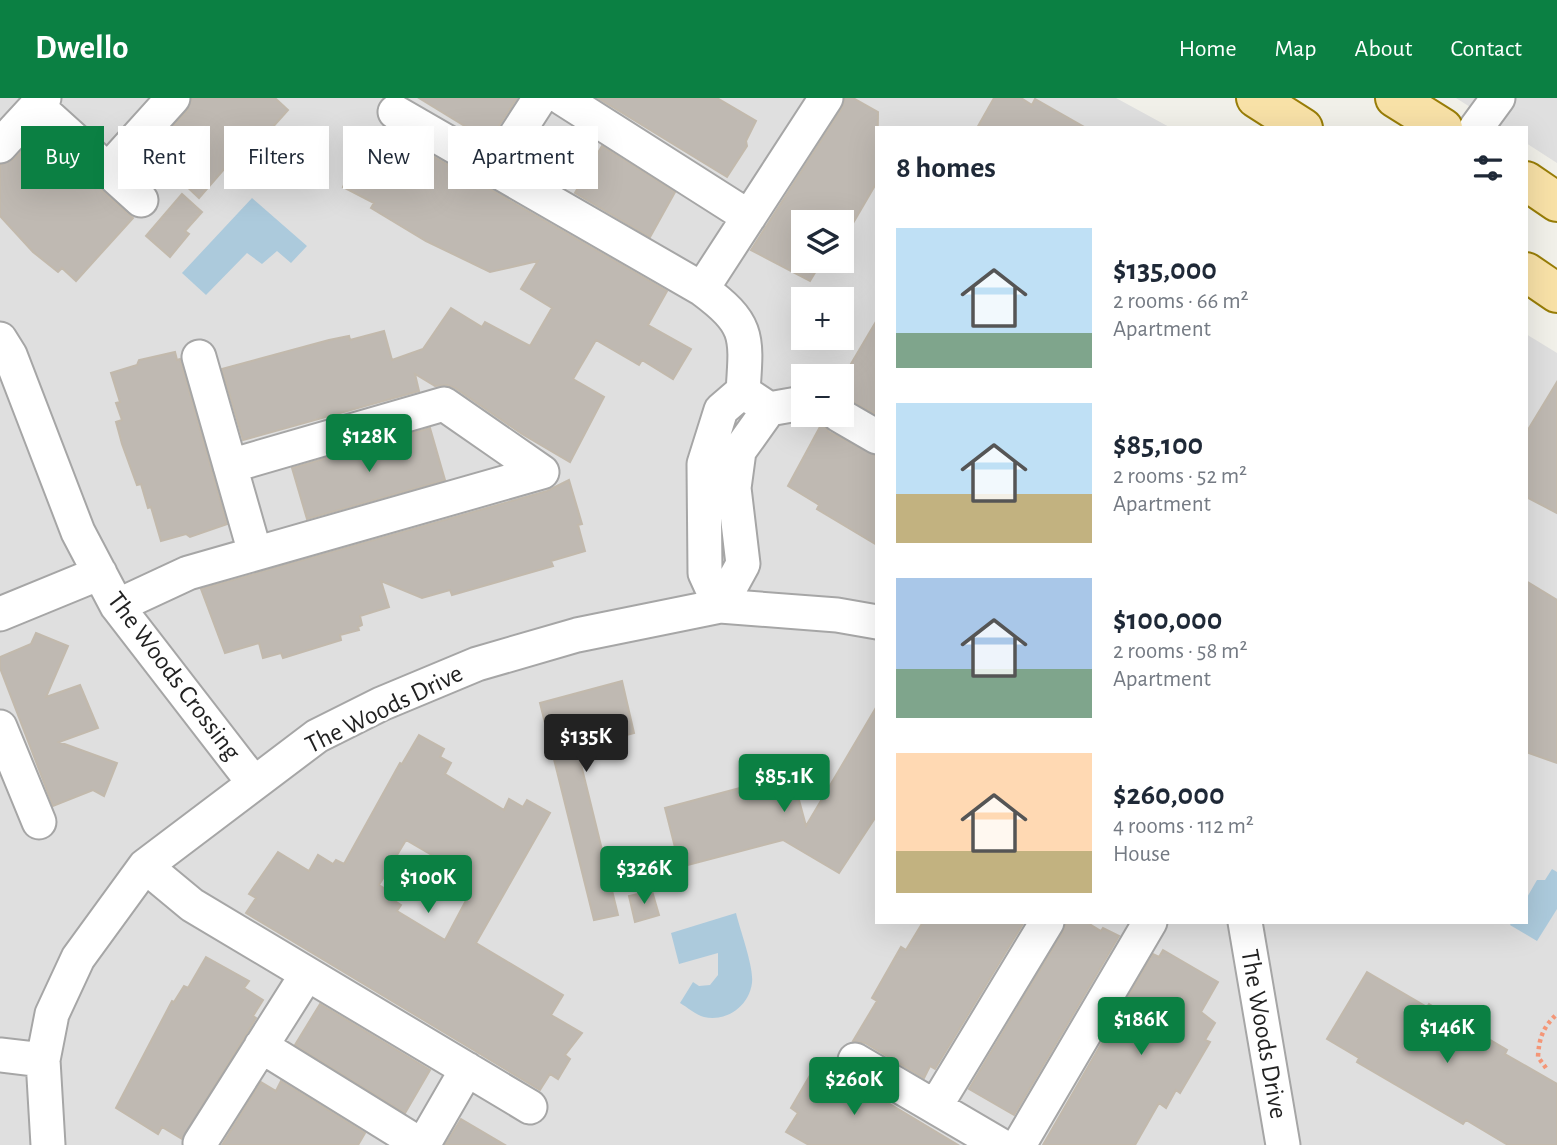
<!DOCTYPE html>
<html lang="en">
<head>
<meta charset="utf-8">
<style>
	body { margin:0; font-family:"Alegreya Sans",sans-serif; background:#f2f2f3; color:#1f2937; height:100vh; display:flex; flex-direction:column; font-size:26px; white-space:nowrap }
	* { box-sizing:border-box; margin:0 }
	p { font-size:23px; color:#747a83 }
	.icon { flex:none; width:38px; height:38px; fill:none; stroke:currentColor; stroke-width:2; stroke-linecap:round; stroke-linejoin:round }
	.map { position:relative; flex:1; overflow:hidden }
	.panel { position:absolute; left:875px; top:28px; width:653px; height:798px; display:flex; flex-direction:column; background:#fff; border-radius:0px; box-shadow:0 7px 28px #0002 }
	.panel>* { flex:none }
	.hud { position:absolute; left:21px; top:28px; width:665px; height:63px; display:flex; gap:14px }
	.controls { position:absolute; left:791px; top:112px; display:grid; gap:14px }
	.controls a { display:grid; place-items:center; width:63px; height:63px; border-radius:0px; background:#fff; box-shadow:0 7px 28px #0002; font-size:35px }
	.price { position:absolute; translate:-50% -60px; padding:0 16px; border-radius:7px; background:#0b8043; color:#fff; font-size:23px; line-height:46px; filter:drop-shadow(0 2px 4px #0008) }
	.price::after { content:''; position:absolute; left:50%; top:42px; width:21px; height:16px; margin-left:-10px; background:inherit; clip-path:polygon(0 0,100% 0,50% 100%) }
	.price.current { background:#222; color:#fff }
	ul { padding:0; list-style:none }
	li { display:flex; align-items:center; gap:21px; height:175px; padding:0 21px }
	li span { display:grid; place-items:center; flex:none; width:196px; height:140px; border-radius:0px; color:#555 }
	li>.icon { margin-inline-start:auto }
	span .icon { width:84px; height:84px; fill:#fffc; stroke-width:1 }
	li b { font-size:30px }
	h2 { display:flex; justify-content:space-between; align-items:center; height:84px; padding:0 21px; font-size:30px }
	.chip { padding:0 24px; border-radius:0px; background:#fff; box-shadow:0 7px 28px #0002; font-size:24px; line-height:63px }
	.chip.current { background:#0b8043; color:#fff }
	header { display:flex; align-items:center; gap:42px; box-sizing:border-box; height:98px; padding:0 35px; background:#0b8043; color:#fff }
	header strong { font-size:33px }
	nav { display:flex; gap:38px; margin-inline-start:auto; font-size:24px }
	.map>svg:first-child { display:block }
	.residential { fill:#dfdfdf; fill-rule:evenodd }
	.water { fill:#accadc }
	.building { fill:#bfb9b2; stroke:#c2b9ac; stroke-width:2; fill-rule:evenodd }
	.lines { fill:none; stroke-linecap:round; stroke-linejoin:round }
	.minor-casing { stroke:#a6a6a6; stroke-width:37 }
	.major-casing { stroke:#987d07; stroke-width:42 }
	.path { stroke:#f49677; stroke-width:4.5; stroke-dasharray:3.5 3.5; stroke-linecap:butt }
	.minor { stroke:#fff; stroke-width:33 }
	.major { stroke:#f8e1a7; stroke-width:38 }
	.labels { text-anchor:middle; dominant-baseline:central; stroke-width:6; stroke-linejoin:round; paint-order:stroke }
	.street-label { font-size:26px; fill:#222; stroke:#fff }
</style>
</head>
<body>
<header>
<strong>Dwello</strong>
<nav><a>Home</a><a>Map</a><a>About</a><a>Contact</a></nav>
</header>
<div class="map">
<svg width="1557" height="1047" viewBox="0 0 1557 1047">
	<rect width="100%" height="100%" fill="#f1f0e9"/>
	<!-- residential -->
	<path class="residential" d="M0 0H1116L1171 30H877V824H1526V236L1557 255V1047H0ZM803 124H842V163H803ZM803 201H842V240H803ZM803 278H842V317H803Z
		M1456 0H1557V65L1526 45V30H1503Z"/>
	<!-- water -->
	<path class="water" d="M252 100 307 148 291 165 277 153 262 166 247 155 206 197 182 175Z
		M1552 771 1557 774V811L1537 843 1510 827 1512 824H1526V801L1537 782H1545Z
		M736 815C740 832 754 869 752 885 749 908 727 924 704 919 696 917 687 909 680 905L693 884 699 888 710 887 718 877V855L679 866 671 835Z"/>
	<!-- building -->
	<path class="building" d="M192 0H275L288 12 246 59 243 57 228 73 225 70 199 100 150 54 187 13Z
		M419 0H517L489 43Z
		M598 0H717L756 23 746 43 747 48 727 79Z
		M845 0H853L878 14 877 84 842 144V124H803V163H822L810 183 751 152 842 10Z
		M994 0H1021L1032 7 1035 1 1086 30H977Z
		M375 30 394 36 667 193 648 227 691 251 673 281 642 262 639 267 596 242 573 281 604 299 570 364 522 336 455 290 447 287 435 288 415 276 419 293 243 342 222 271 329 242 349 238 350 242 384 233 392 262 423 251 451 210 482 229 485 224 530 248 552 210 521 191 538 163 490 174 426 143 371 110 374 105 343 89 369 32 373 34Z
		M38 36 133 120 76 183 62 170 58 174 33 154 0 118V67L14 61Z
		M602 48 675 94 650 139 575 95Z
		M182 96 202 114 185 133 189 136 170 159 146 138Z
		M877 222V317L842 298V281Z
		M175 254 177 262 180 261 227 426 190 439 186 436 161 443 151 409 148 410 141 386 137 387 122 346 116 324 122 322 116 305 120 304 111 275 137 267 139 262Z
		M1557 284V415L1526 399V335Z
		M822 325 829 334 877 358V447L817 411 819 407 816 405 788 388Z
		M430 330 445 382 307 421 292 370Z
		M569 382 582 426 578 427 585 453 551 463 553 468 452 497 450 492 422 500 381 483 389 509 360 518 362 527 358 529 359 532 340 537 341 542 283 560 281 555 263 560 259 545 225 555 201 491 547 393Z
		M1526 483 1557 502V665L1526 654Z
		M36 535 68 548 46 599 80 587 98 630 59 644 117 665 104 698 93 692 53 708 0 570V559L31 546Z
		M622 583 634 635 577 650 618 817 594 822 540 605Z
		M877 608V717L839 775 783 742 680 769 665 710 792 676 806 728Z
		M419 637 444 651 440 659 451 665 445 676 504 712 509 701 523 709 527 702 550 715 476 845 563 897 551 917 582 935 565 957 570 961 558 981 550 976 540 992 246 815 256 800 249 796 278 754 309 773 318 757 333 766 336 762 344 766 400 665 402 666ZM406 742 466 777 459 789 470 795 445 842 397 813 401 807 384 796 387 792 379 787Z
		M652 793 659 817 635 824 629 798Z
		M923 824H1024L935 971 930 968 924 980 865 945 853 943 877 903 872 900 901 849 906 852Z
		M1066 824H1086L1101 833 1103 830 1119 838 1014 1017 969 991 1063 834Z
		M1163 852 1218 884 1201 914 1215 925 1205 942 1210 944 1180 995 1176 992 1166 1010 1159 1005 1135 1047H1043L1153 856 1159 859Z
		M206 859 249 883 244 890 263 902 253 918 256 920 182 1041 162 1029 158 1036 116 1010 172 903 174 904 184 888 188 890Z
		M1367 874 1427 909 1429 906 1507 952 1505 956 1557 986V1047H1508L1466 1022 1463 1026 1357 964 1359 960 1327 941Z
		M320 906 430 972 405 1015 295 947Z
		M837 969 845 979 958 1047H809L786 1034 798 1015 791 1010 812 974 815 976 817 972 831 980Z
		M281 983 365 1035 358 1047H222L261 984 276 993Z
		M461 1021 505 1047H445Z"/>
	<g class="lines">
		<!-- minor casing -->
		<g class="minor-casing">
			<path id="minor" d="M562 0 749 119
				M37 8 141 102
				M395 14 702 191C749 226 747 237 743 293L721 312 704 366 705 475 720 508
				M1476 30 1498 0
				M0 48 44 0
				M494 71 540 0
				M108 72 173 0
				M702 191 826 0
				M0 241 10 257 78 434 117 508 253 684
				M199 259 255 455
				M751 299 769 311 803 305
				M839 317 877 339
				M117 508 188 475 542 374 444 306 230 368
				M720 508 743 466 734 390 739 353 769 311
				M0 516 100 475
				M0 629 39 724
				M145 768 192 807 530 1009
				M1245 824 1283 1047
				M261 948 421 1047
				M0 957 43 962
				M855 962 1000 1047
				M935 1009 1047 824
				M200 1045 307 876
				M48 1047 43 962 52 916 78 860 145 768 317 638 381 606 477 566 577 537 720 508 837 517 877 524
				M423 1047 467 971
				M1019 1047 1150 824"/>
		</g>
		<!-- major casing -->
		<g class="major-casing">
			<path id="major" d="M1256 0 1303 30
				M1395 0 1443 30
				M1526 83 1557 104
				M1526 174 1557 195"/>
		</g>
		<!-- path -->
		<path class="path" d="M1546 970 1538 959C1539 940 1543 929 1557 916"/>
		<!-- minor -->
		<use href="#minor" class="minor"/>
		<!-- major -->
		<use href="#major" class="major"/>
	</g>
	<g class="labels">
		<!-- street labels -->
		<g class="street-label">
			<text transform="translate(174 578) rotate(53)">The Woods Crossing</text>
			<text transform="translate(384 611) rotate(-26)">The Woods Drive</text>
			<text transform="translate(1264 936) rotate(80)">The Woods Drive</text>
		</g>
	</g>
</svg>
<div class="controls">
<a><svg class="icon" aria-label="layers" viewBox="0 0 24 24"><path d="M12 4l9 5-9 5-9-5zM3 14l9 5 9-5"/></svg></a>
<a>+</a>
<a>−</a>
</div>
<b class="price" style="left:369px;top:376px">$128K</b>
<b class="price current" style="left:586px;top:676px">$135K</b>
<b class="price" style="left:784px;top:716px">$85.1K</b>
<b class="price" style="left:644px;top:808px">$326K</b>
<b class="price" style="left:428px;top:817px">$100K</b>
<b class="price" style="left:1141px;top:959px">$186K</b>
<b class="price" style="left:1447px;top:967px">$146K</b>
<b class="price" style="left:854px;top:1019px">$260K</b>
<div class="hud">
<a class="chip current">Buy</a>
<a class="chip">Rent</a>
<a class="chip">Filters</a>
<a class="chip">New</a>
<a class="chip">Apartment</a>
</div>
<section class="panel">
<h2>8 homes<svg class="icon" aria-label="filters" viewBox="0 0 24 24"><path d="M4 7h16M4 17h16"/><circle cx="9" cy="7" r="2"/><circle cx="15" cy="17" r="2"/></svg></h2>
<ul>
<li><span style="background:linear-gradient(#bfe0f5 75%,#7fa58c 0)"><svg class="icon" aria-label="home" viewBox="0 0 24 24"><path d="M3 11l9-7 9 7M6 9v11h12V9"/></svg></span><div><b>$135,000</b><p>2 rooms · 66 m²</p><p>Apartment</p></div></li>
<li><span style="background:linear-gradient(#bfe0f5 65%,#c2b280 0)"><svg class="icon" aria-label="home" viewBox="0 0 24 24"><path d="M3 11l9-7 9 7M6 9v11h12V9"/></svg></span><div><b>$85,100</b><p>2 rooms · 52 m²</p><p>Apartment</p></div></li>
<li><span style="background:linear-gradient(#a9c7e8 65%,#7fa58c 0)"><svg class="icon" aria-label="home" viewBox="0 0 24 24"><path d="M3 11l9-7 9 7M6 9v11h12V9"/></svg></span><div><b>$100,000</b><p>2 rooms · 58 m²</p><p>Apartment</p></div></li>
<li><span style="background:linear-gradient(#ffd9b3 70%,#c2b280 0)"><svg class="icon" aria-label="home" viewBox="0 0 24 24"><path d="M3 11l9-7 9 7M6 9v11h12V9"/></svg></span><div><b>$260,000</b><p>4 rooms · 112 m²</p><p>House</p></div></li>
</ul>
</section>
</div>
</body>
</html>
